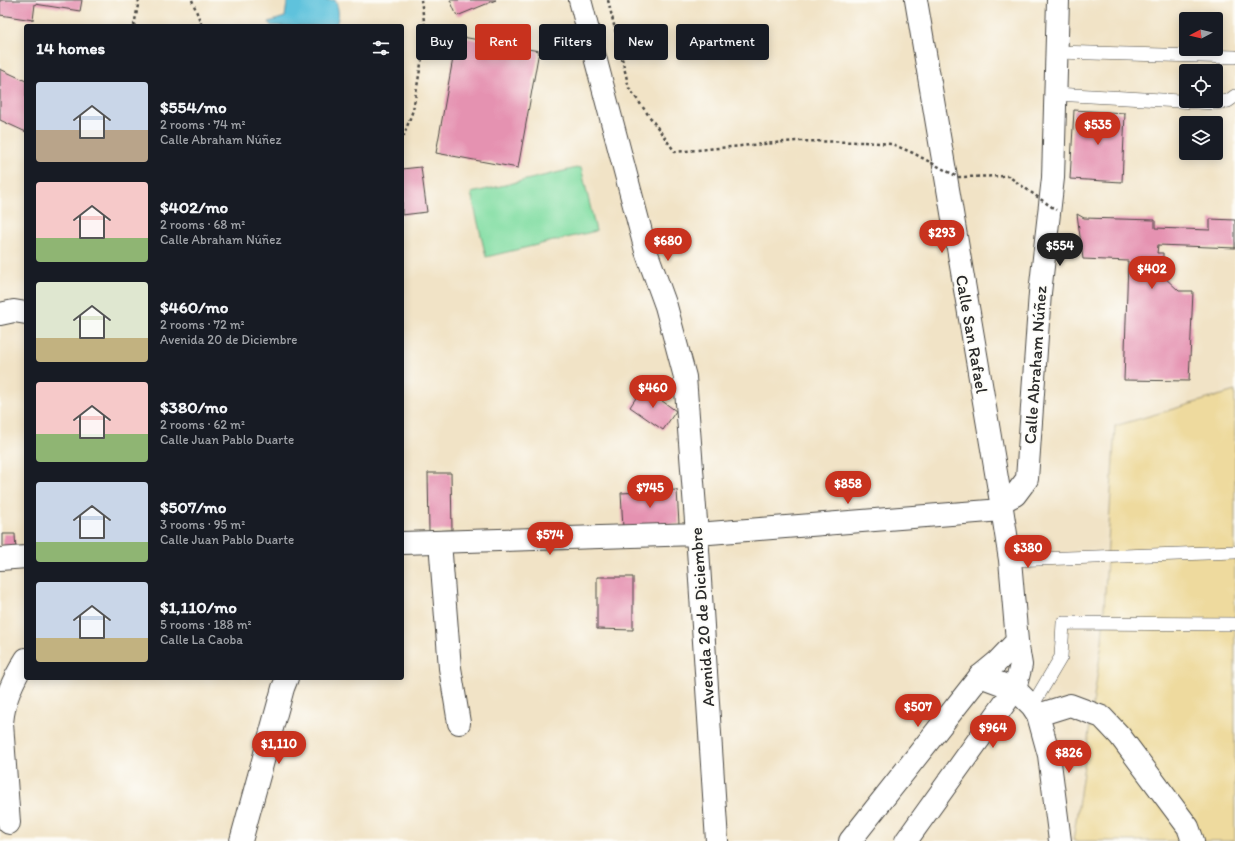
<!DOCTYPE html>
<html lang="en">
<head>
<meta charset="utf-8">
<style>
	body { margin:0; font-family:Itim,sans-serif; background:#242831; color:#f1f3f6; height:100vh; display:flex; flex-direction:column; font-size:15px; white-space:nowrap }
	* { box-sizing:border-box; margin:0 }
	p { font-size:13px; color:#9ea1a6 }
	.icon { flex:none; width:22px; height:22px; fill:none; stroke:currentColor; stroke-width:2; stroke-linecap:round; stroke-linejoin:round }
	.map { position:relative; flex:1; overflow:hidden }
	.side { position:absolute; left:24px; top:24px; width:380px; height:656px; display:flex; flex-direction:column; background:#171b24; border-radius:4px; box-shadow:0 2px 10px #0003 }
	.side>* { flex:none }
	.guide { position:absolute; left:416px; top:24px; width:380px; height:36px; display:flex; gap:8px }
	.needle { width:26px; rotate:263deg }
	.fabs { position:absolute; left:1179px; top:12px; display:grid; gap:8px }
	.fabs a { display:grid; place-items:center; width:44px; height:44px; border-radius:4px; background:#171b24; box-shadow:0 2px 10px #0003; font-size:20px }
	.price { position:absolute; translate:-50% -34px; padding:0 9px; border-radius:14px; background:#c8321e; color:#fff; font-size:13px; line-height:26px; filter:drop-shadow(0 1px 2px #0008) }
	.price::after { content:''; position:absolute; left:50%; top:24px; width:12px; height:9px; margin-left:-6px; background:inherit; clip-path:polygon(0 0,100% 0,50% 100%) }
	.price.current { background:#222; color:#fff }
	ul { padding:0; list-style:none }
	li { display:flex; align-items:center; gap:12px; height:100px; padding:0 12px }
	li span { display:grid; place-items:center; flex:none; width:112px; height:80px; border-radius:4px; color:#555 }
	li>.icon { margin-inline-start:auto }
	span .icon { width:48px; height:48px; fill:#fffc; stroke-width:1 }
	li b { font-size:17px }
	h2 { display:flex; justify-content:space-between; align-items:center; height:48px; padding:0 12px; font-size:17px }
	.tag { padding:0 14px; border-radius:4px; background:#171b24; box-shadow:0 2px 10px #0003; font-size:14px; line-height:36px }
	.tag.current { background:#c8321e; color:#fff }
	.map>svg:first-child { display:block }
	.green { fill:#84dea4; stroke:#588468 }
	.sand { fill:#eeda9e; stroke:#8c8264 }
	.water { fill:#5ec2dc; stroke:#447684 }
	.building { fill:#e592b1 }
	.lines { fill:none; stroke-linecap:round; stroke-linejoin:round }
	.lane-casing { stroke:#494742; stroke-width:14 }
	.street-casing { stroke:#494742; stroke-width:24 }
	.secondary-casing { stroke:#494742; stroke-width:24 }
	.path { stroke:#494742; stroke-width:2.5; stroke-dasharray:3 3; stroke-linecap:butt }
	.lane { stroke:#fff; stroke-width:13 }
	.street { stroke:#fff; stroke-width:22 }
	.secondary { stroke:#fff; stroke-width:22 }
	.path-bridge { stroke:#494742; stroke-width:2.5; stroke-dasharray:3 3; stroke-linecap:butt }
	.labels { text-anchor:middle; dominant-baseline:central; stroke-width:3.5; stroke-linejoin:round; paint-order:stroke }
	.street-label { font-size:17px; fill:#2b2b2b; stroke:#fdfcf7 }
</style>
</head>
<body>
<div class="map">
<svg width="1235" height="841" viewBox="0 0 1235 841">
	<rect width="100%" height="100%" fill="#fdfcf7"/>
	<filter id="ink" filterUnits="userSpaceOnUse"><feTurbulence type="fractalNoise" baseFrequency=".025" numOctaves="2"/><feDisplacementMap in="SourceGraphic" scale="8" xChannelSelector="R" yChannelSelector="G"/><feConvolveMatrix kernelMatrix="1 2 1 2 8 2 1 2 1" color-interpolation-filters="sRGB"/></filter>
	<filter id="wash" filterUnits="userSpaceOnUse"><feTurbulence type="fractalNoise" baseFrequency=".012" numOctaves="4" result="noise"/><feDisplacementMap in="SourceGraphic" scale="16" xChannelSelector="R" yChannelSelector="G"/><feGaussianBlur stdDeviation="0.9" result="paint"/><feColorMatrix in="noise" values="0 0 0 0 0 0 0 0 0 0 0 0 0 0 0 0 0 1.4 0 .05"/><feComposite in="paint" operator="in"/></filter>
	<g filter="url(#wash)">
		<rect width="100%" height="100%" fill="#f1e3c6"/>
		<!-- green -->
		<path class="green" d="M581 167 596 231 486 257 471 193Z"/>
		<!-- sand -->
		<path class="sand" d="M1235 391V841H1073L1102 642 1115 426Z"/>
		<!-- water -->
		<path class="water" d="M290 0H335C339 9 340 17 335 26H271L269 22 285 17 287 3Z"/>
		<g id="blocks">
			<!-- building -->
			<path class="building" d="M0 0H82L80 11 35 4 33 20 0 15Z
				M450 0H496L457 16Z
				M457 36 539 51 518 168 436 153Z
				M0 69 26 81V132L0 120Z
				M1074 110 1125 113 1122 182 1070 179Z
				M421 167 427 212 402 215V169Z
				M1077 214 1084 218 1155 220V228L1210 230V219L1235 220V248L1158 245 1157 253H1163V276L1179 291H1193L1189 381 1124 380 1128 261 1083 259Z
				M643 387 676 411 663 430 630 407Z
				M428 473H451L452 530 429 531Z
				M677 490 679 524 623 528 621 493Z
				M3 534H15L16 554 3 555Z
				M597 577H633V630L597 629Z"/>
		</g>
	</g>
	<g filter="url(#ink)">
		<use href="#blocks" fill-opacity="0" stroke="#494742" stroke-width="1"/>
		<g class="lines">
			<!-- lane casing -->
			<g class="lane-casing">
				<path id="lane" d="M1056 52 1235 57
					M1055 94 1215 103 1228 101 1235 96
					M1010 560 1235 552
					M1032 706 1061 657 1063 623 1235 624"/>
			</g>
			<!-- street casing -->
			<g class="street-casing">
				<path id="street" d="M580 0 646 251 666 306 685 377 697 534 717 841
					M0 314 14 311 26 313
					M1001 502 1015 495 1027 479 1040 293 1053 178 1058 0
					M440 542 450 668 459 723
					M402 543 697 534 1002 510
					M0 559 26 557
					M980 676 1015 689 1032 706 1038 715 1070 705 1102 717 1120 736 1188 827 1193 841
					M1038 715 1049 755 1060 841
					M9 823 2 723C4 699 13 680 26 659
					M241 841 283 688 287 678"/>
			</g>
			<!-- secondary casing -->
			<g class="secondary-casing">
				<path id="secondary" d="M850 841 980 676 997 662 1017 641
					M906 841 1015 689 1021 665 1017 641 1010 560 1001 502 916 0"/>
			</g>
			<!-- path -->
			<path class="path" d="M192 0 202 26
				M608 0 629 88 675 152 796 141 864 142
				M134 26 139 0
				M402 136 404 135 413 110 426 35 421 0"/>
			<!-- lane -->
			<use href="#lane" class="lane"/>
			<!-- street -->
			<use href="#street" class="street"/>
			<!-- secondary -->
			<use href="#secondary" class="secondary"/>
			<!-- path-bridge -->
			<path class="path-bridge" d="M864 142 892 144 913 153 958 177 1008 176 1056 210"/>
		</g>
	</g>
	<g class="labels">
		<!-- street labels -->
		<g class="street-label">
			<text transform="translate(972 334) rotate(80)">Calle San Rafael</text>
			<text transform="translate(1035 365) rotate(-86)">Calle Abraham Núñez</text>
			<text transform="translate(702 617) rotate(-94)">Avenida 20 de Diciembre</text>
		</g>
	</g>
</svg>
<div class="fabs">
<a><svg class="needle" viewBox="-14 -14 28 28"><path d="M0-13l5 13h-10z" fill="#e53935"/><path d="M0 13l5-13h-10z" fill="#9ea1a6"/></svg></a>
<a><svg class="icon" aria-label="locate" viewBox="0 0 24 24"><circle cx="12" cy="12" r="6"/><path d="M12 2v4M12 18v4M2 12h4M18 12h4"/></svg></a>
<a><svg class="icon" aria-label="layers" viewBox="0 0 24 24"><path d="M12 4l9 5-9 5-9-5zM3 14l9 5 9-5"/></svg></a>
</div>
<b class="price" style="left:1098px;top:146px">$535</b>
<b class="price" style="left:942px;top:254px">$293</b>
<b class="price" style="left:668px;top:262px">$680</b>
<b class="price current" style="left:1060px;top:267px">$554</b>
<b class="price" style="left:1152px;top:290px">$402</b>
<b class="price" style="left:653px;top:409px">$460</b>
<b class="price" style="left:848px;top:505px">$858</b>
<b class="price" style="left:650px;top:509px">$745</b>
<b class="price" style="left:550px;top:556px">$574</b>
<b class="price" style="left:1028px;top:569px">$380</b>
<b class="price" style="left:918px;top:728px">$507</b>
<b class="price" style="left:993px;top:749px">$964</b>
<b class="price" style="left:279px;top:765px">$1,110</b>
<b class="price" style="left:1069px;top:774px">$826</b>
<div class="guide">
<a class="tag">Buy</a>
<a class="tag current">Rent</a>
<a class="tag">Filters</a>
<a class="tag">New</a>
<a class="tag">Apartment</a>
</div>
<section class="side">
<h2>14 homes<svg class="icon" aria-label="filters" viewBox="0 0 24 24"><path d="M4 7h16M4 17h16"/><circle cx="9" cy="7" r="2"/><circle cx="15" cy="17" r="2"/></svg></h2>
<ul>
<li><span style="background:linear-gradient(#c9d6e8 60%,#b9a48a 0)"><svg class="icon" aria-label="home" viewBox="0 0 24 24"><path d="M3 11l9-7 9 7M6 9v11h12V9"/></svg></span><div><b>$554/mo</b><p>2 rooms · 74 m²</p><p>Calle Abraham Núñez</p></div></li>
<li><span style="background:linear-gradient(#f6c9c9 70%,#8fb573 0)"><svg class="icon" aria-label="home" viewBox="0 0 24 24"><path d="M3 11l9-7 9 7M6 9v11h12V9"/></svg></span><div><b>$402/mo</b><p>2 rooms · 68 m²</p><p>Calle Abraham Núñez</p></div></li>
<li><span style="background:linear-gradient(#dfe7d0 70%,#c2b280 0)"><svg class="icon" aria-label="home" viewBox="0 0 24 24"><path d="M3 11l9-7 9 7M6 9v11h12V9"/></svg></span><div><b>$460/mo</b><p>2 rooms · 72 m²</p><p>Avenida 20 de Diciembre</p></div></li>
<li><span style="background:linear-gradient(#f6c9c9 65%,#8fb573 0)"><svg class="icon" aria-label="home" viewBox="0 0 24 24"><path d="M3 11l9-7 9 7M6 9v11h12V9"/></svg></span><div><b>$380/mo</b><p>2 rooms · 62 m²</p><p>Calle Juan Pablo Duarte</p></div></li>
<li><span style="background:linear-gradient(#c9d6e8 75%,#8fb573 0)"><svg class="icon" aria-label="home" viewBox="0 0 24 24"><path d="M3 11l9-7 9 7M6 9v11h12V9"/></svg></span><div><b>$507/mo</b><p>3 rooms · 95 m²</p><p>Calle Juan Pablo Duarte</p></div></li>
<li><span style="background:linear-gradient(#c9d6e8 70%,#c2b280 0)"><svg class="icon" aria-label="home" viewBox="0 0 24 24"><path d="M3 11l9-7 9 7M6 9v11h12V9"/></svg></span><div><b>$1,110/mo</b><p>5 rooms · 188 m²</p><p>Calle La Caoba</p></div></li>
</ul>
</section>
</div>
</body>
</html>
